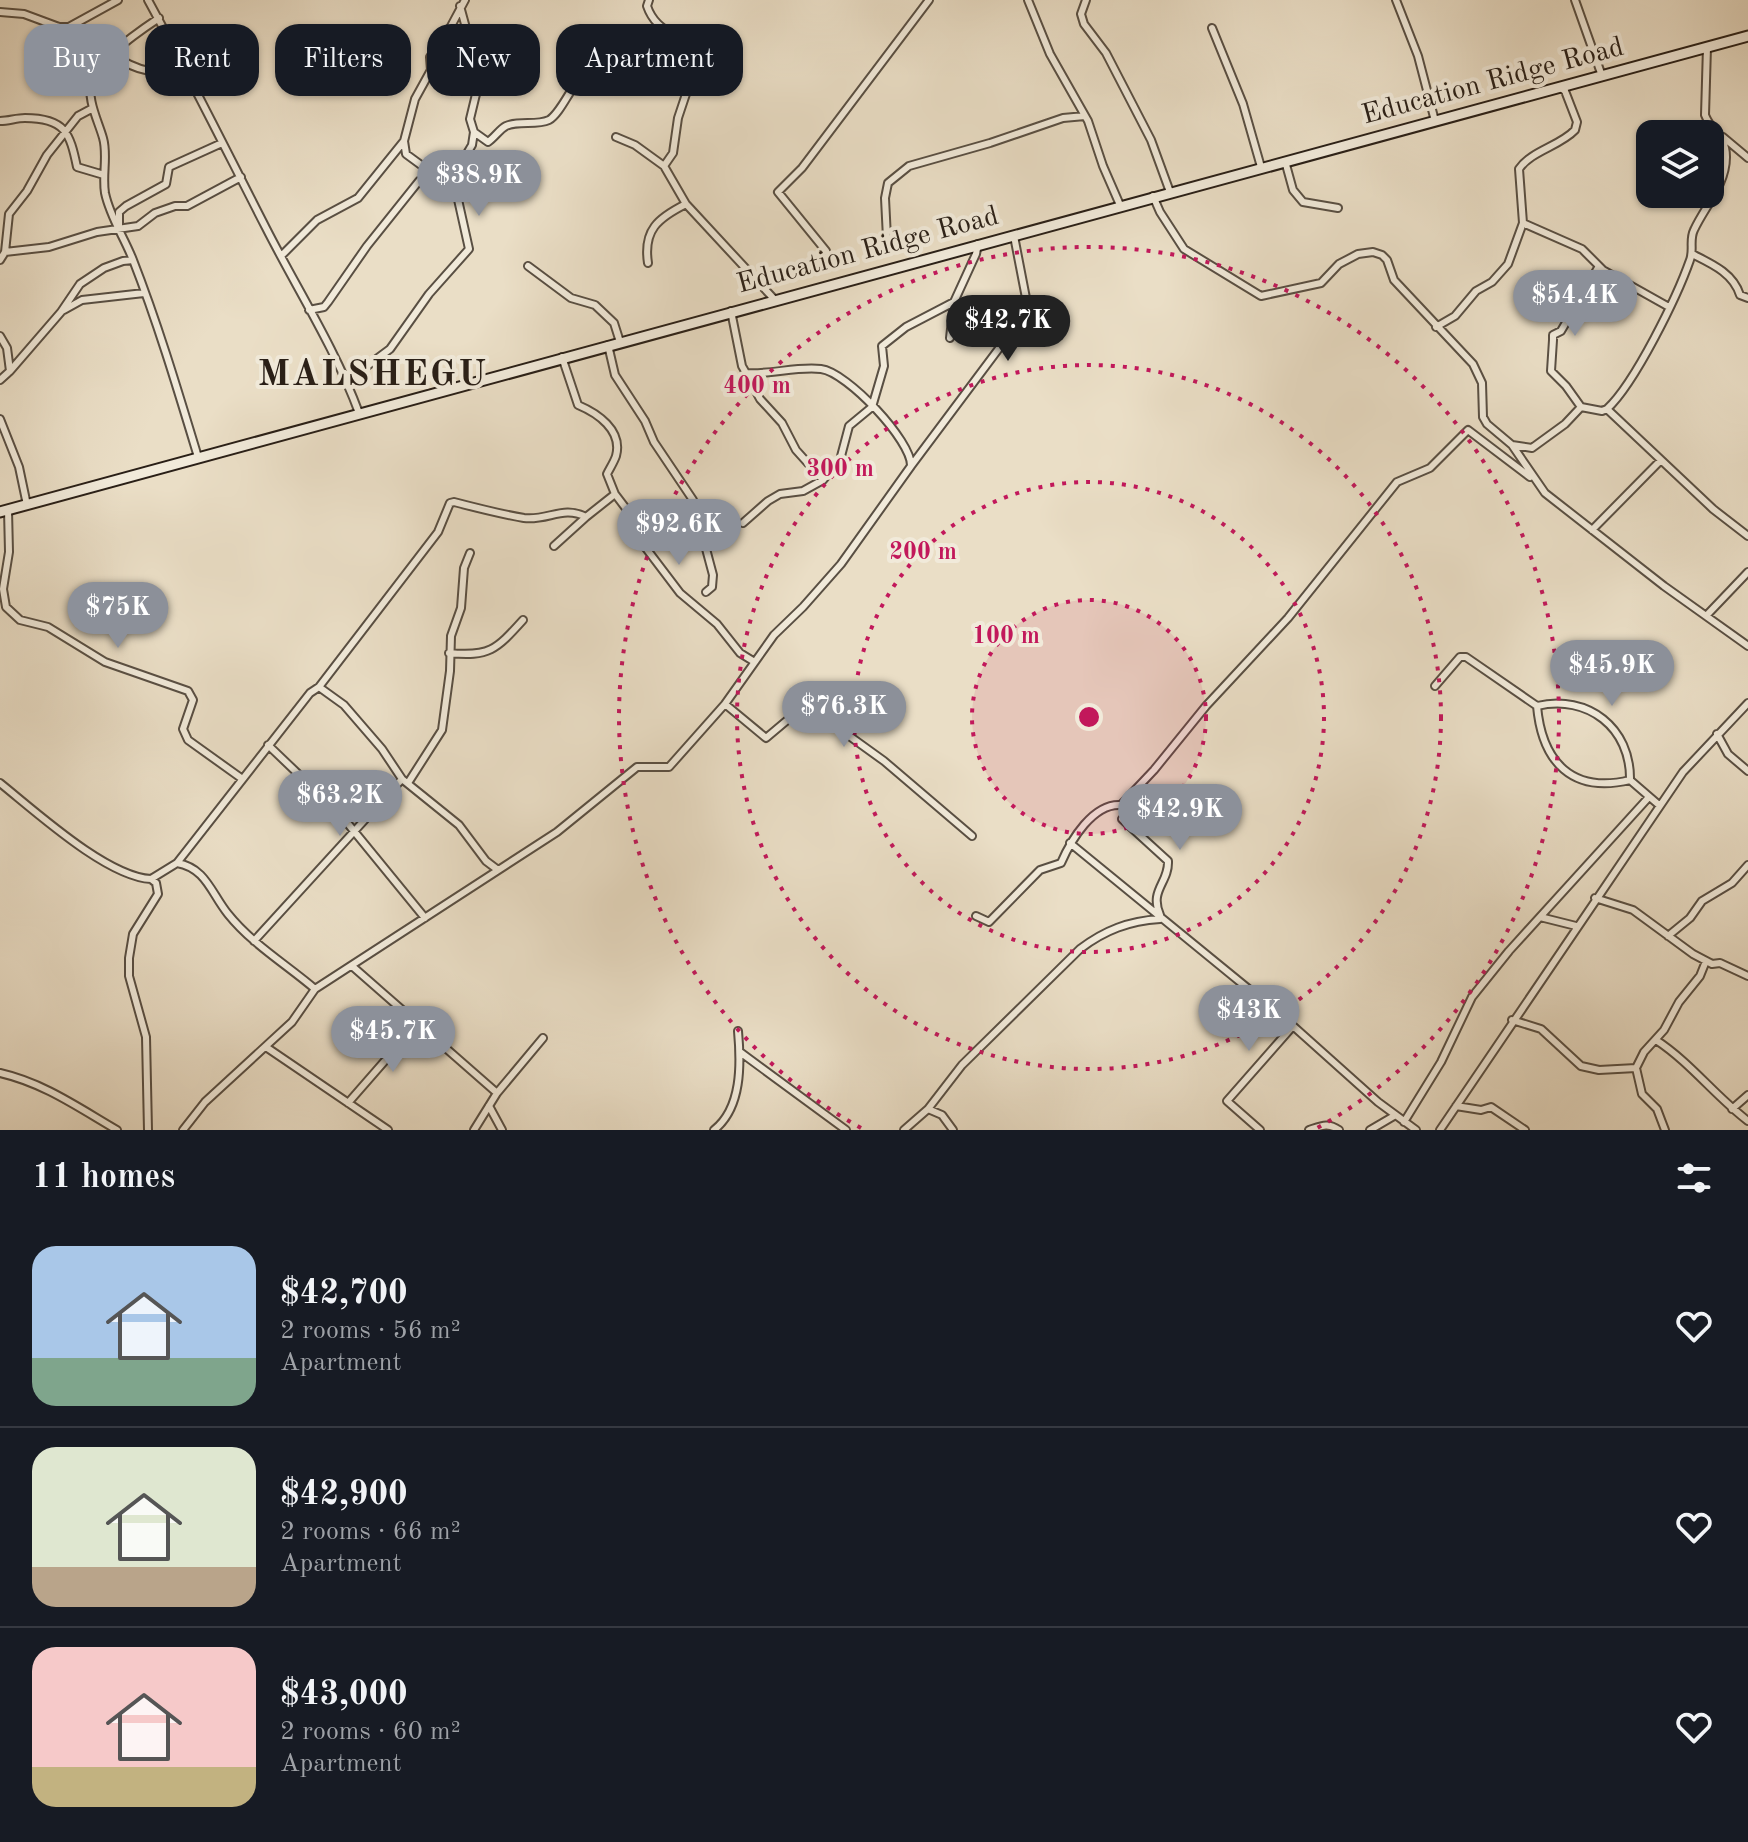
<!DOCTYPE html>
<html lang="en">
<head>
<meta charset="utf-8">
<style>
	body { margin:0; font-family:"Old Standard TT",serif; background:#20242c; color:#f1f3f6; height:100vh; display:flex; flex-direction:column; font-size:30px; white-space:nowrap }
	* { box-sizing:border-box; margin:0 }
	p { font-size:26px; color:#9ea1a6 }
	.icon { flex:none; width:44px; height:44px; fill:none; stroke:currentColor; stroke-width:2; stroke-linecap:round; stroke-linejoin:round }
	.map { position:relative; height:1130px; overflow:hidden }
	.side { display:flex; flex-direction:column; background:#171b24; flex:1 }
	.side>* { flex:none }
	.banner { position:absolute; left:24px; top:24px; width:800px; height:72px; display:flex; gap:16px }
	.controls { position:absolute; left:1636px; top:120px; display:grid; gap:16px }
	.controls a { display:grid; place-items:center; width:88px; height:88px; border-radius:16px; background:#171b24; box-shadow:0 2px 6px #0004; font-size:40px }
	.price { position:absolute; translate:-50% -68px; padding:0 18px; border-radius:28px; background:#8c9099; color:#fff; font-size:26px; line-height:52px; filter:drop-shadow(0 2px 4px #0008) }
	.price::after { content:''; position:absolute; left:50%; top:48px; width:24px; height:18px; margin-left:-12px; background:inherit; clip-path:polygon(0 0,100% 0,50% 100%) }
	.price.active { background:#222; color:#fff }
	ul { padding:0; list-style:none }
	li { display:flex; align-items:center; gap:24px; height:200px; padding:0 32px }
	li+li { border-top:2px solid #363941 }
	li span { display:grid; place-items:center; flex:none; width:224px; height:160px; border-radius:24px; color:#555 }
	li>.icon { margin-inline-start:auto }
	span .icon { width:96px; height:96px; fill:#fffc; stroke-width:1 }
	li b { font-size:34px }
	h2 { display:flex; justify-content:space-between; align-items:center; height:96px; padding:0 32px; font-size:34px }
	.tag { padding:0 28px; border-radius:24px; background:#171b24; box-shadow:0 2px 6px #0004; font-size:28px; line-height:72px }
	.tag.active { background:#8c9099; color:#fff }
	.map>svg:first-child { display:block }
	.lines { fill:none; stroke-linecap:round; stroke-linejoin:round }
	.minor-casing { stroke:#594f43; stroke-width:10 }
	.secondary-casing { stroke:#291f17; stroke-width:13 }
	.minor { stroke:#f1eada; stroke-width:6 }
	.secondary { stroke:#f1eada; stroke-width:9 }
	.ring { fill:none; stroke:#c2185b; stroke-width:4; stroke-dasharray:4 8 }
	.labels { text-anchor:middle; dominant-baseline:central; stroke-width:8; stroke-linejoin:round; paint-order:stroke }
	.street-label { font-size:28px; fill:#291f17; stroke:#f1eada }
	.district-label { font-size:36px; font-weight:bold; letter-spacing:2px; fill:#291f17; stroke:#f1eada }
	.centre { fill:#c2185b; stroke:#f1eada; stroke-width:4 }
	.ring-label { font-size:24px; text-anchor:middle; font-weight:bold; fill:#c2185b; stroke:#f1eada; stroke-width:8; stroke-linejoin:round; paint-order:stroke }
</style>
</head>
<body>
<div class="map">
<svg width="1748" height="1130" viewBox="0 0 1748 1130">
	<rect width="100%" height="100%" fill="#eadec6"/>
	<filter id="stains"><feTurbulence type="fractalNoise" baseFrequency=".0025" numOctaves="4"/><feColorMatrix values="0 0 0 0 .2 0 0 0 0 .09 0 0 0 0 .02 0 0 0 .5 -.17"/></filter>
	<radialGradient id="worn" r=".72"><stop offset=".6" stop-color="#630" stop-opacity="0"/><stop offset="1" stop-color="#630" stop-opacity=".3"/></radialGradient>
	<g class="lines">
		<!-- minor casing -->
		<g class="minor-casing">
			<path id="minor" d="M148 0C189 75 227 152 266 228 297 289 335 348 359 413
				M649 0 647 6C657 36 686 33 697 61L678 118 673 153 664 166
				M1028 0 1050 54 1088 121 1103 166 1120 205
				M1086 0 1081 14 1084 24 1106 53 1151 140 1170 192
				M1396 0 1418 56 1435 121
				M1575 0 1602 76
				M0 12 24 14 59 27H69L118 0
				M159 18C141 30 99 59 92 79 86 99 98 120 103 138 108 155 102 175 105 193 110 217 124 237 133 260 158 324 178 391 198 457
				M59 27 86 54 102 63
				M1212 28 1243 104 1261 167
				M113 55C138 72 156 75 186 69
				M0 121C9 121 16 118 25 118 65 118 70 133 77 167L104 175
				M474 132 488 142C495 137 500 129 506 126 519 120 536 126 549 120 561 113 571 86 583 75 610 51 635 55 662 30
				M616 137 635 145 664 166 686 204 774 299
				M1723 137 1748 158
				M404 141 406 154 421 165 453 177
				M1285 161 1293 190 1303 202 1338 208
				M1153 196 1160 212 1184 249 1261 296 1321 283 1339 264 1358 254 1373 252 1382 255 1387 260 1394 280 1473 364 1482 383 1483 417 1487 424 1512 445 1545 493 1664 586 1748 646
				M1523 223 1582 249 1603 270 1669 307
				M119 228V212L126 206 166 184 169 167 222 143
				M887 238 885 198 888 183 909 166 990 143 1063 118 1085 116
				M826 251 778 192 802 168 929 0
				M5 252 9 214 27 191 47 155 78 116 93 108
				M1692 254C1712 264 1733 273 1740 295L1748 298
				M281 256 317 220 358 198 404 141 415 99 431 70 430 57 450 28 465 0
				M0 260 5 252 49 247 97 232 138 226 155 213 175 206H187L241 177
				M648 263C643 230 658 218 686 204
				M528 266 571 298 595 305 614 323 620 342
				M64 310 82 300 144 293
				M309 310 324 307 328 302 367 246 419 181
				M1436 327 1455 316 1476 291 1492 282 1508 264 1523 223 1519 169C1531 151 1560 146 1575 130L1577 122 1565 91 1561 88
				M0 336 7 348 10 371 0 380
				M950 338 954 302
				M608 345 615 375 645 421 654 442 693 500 713 575 712 587 706 592
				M562 357 578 405C597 413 623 430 616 456 614 462 610 468 607 474L615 494 637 523 639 539 680 593 717 624 740 653 753 661
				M10 371 61 312 80 284 104 268 123 261 133 260
				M746 373 760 399 782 423 796 450 823 480
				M347 381 390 349 429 294 469 249 453 177 472 145 474 132 470 119 477 90 474 57 460 6
				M1581 407 1566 386 1551 371 1553 340V335L1561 331 1599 266
				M1607 409 1713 509 1748 536
				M0 419 19 467 27 505
				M1512 445 1532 448 1565 424 1581 407 1602 411 1607 409C1635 383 1677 297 1690 260 1694 250 1689 240 1694 230 1705 206 1726 185 1726 157 1726 135 1712 133 1705 115L1707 47
				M911 466 1015 327 1026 298 1014 236
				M8 510 9 552 3 589 6 607 20 620 48 627 105 662 188 691 193 700 183 729 188 740 241 778
				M743 523 768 501 780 494 803 491 823 480 840 460 849 426 872 407 884 366 882 346 906 327 954 302 976 254 978 244
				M1592 530 1660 461
				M554 546 586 517
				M1706 616 1748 572
				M449 653C489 657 496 650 523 620
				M1435 686 1460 657H1466L1537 706C1542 762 1572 794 1630 780
				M319 687 344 705 382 749 402 779 459 825 486 861 498 870
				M725 704 766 738 791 717H823L884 761 972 836
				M1537 706C1588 694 1631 728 1630 780L1659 805
				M1717 734 1728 754 1748 771
				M268 745 340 814 425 918
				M0 783C35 811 107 877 151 879L177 863C206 868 211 893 228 914 252 944 287 965 315 989L292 1022 205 1102 183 1130
				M408 783 442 730 450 671 451 636 461 608 464 568 470 553
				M1122 819 1168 861C1169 883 1149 890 1160 915
				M1070 843 1283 1017 1378 1102 1416 1130
				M177 863 310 693 319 687 438 532 450 503 454 502C477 508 500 514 524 518 548 521 563 505 586 517L615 494
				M1595 898 1633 910 1693 954 1712 964 1720 963 1748 976
				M976 916 989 922 1040 870 1061 863C1071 840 1093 803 1121 805L1154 770 1206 706 1288 618 1397 482 1430 468 1468 430 1530 477
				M1540 917 1576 926
				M1668 936 1690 918 1702 901 1732 883 1748 865
				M254 941 402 779
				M352 966 497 1093
				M315 989 557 832 637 767H669L725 704 774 635 803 607 841 564 911 466C912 441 847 372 821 369 796 366 771 375 746 373L742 366 731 311
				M1512 1020 1541 1029 1581 1066 1599 1070 1636 1068
				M1656 1040C1691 1063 1715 1096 1748 1121
				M266 1047 388 1130
				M740 1052 846 1130
				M0 1073C44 1083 79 1108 117 1130
				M348 1103 417 1024
				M489 1106 502 1130
				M1456 1106 1481 1110 1491 1107 1525 1130
				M928 1109 942 1115 953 1130
				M1732 1109 1748 1095
				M1404 1122 1441 1062 1472 997 1509 951 1649 797
				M148 1130 146 1037 129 976V958L133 934 158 894 156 883 151 879
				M474 1130 497 1093 543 1038
				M714 1130C742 1108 741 1064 738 1031
				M904 1130 928 1109 962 1065 1080 949C1105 930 1129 921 1160 919
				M1260 1130 1227 1101 1293 1026
				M1309 1130C1321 1126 1328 1122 1339 1130
				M1370 1130 1394 1116
				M1440 1130 1683 772 1748 703
				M1665 1130 1657 1109 1642 1094 1636 1068 1644 1052 1664 1030 1679 1002 1700 976 1706 961"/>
		</g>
		<!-- secondary casing -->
		<g class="secondary-casing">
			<path id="secondary" d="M0 512 1748 36"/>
		</g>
		<!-- minor -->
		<use href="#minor" class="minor"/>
		<!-- secondary -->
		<use href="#secondary" class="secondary"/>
	</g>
	<!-- distance rings -->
	<circle cx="1089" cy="717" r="117" fill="#c2185b" fill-opacity=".12"/>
	<g class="ring">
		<circle cx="1089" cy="717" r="117"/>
		<circle cx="1089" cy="717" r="235"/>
		<circle cx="1089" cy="717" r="352"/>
		<path d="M861 1128A470 470 0 1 1 1317 1128"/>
	</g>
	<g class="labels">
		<!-- street labels -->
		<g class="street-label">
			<text transform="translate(1493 82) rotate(-15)">Education Ridge Road</text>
			<text transform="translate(868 251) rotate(-15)">Education Ridge Road</text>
		</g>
		<!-- district labels -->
		<g class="district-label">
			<text x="373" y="376">MALSHEGU</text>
		</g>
	</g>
	<circle cx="1089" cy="717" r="12" class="centre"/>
	<g class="ring-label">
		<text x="757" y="393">400 m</text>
		<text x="840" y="476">300 m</text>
		<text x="923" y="559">200 m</text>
		<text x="1006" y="643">100 m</text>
	</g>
	<rect width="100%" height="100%" filter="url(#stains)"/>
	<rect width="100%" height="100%" fill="url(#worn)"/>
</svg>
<div class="controls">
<a><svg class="icon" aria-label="layers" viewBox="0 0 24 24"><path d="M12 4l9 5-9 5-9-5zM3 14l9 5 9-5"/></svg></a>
</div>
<b class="price" style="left:479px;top:218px">$38.9K</b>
<b class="price" style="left:1575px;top:338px">$54.4K</b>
<b class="price active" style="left:1008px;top:363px">$42.7K</b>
<b class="price" style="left:679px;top:567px">$92.6K</b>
<b class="price" style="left:118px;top:650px">$75K</b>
<b class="price" style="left:1612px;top:708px">$45.9K</b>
<b class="price" style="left:844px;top:749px">$76.3K</b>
<b class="price" style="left:340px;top:838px">$63.2K</b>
<b class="price" style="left:1180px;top:852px">$42.9K</b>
<b class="price" style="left:1249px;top:1053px">$43K</b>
<b class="price" style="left:393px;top:1074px">$45.7K</b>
<div class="banner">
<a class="tag active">Buy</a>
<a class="tag">Rent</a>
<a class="tag">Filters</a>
<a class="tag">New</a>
<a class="tag">Apartment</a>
</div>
</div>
<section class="side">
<h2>11 homes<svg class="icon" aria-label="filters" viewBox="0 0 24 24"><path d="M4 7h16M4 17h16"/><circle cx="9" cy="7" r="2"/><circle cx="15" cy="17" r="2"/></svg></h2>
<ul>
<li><span style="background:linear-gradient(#a9c7e8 70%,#7fa58c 0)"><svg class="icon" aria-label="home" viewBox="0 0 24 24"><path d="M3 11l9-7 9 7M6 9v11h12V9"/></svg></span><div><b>$42,700</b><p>2 rooms · 56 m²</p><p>Apartment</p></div><svg class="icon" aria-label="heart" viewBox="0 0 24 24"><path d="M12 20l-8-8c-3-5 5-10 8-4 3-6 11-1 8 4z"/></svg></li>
<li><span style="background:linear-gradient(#dfe7d0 75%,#b9a48a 0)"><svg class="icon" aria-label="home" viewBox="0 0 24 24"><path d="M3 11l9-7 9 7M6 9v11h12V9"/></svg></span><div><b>$42,900</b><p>2 rooms · 66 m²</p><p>Apartment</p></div><svg class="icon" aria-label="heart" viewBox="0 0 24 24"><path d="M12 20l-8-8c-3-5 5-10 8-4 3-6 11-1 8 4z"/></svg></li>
<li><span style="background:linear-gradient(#f6c9c9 75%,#c2b280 0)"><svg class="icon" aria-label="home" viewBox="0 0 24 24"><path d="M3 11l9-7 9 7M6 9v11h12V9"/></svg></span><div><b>$43,000</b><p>2 rooms · 60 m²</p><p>Apartment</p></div><svg class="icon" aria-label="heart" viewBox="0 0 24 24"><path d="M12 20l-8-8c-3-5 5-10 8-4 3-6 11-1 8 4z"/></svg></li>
</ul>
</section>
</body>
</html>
